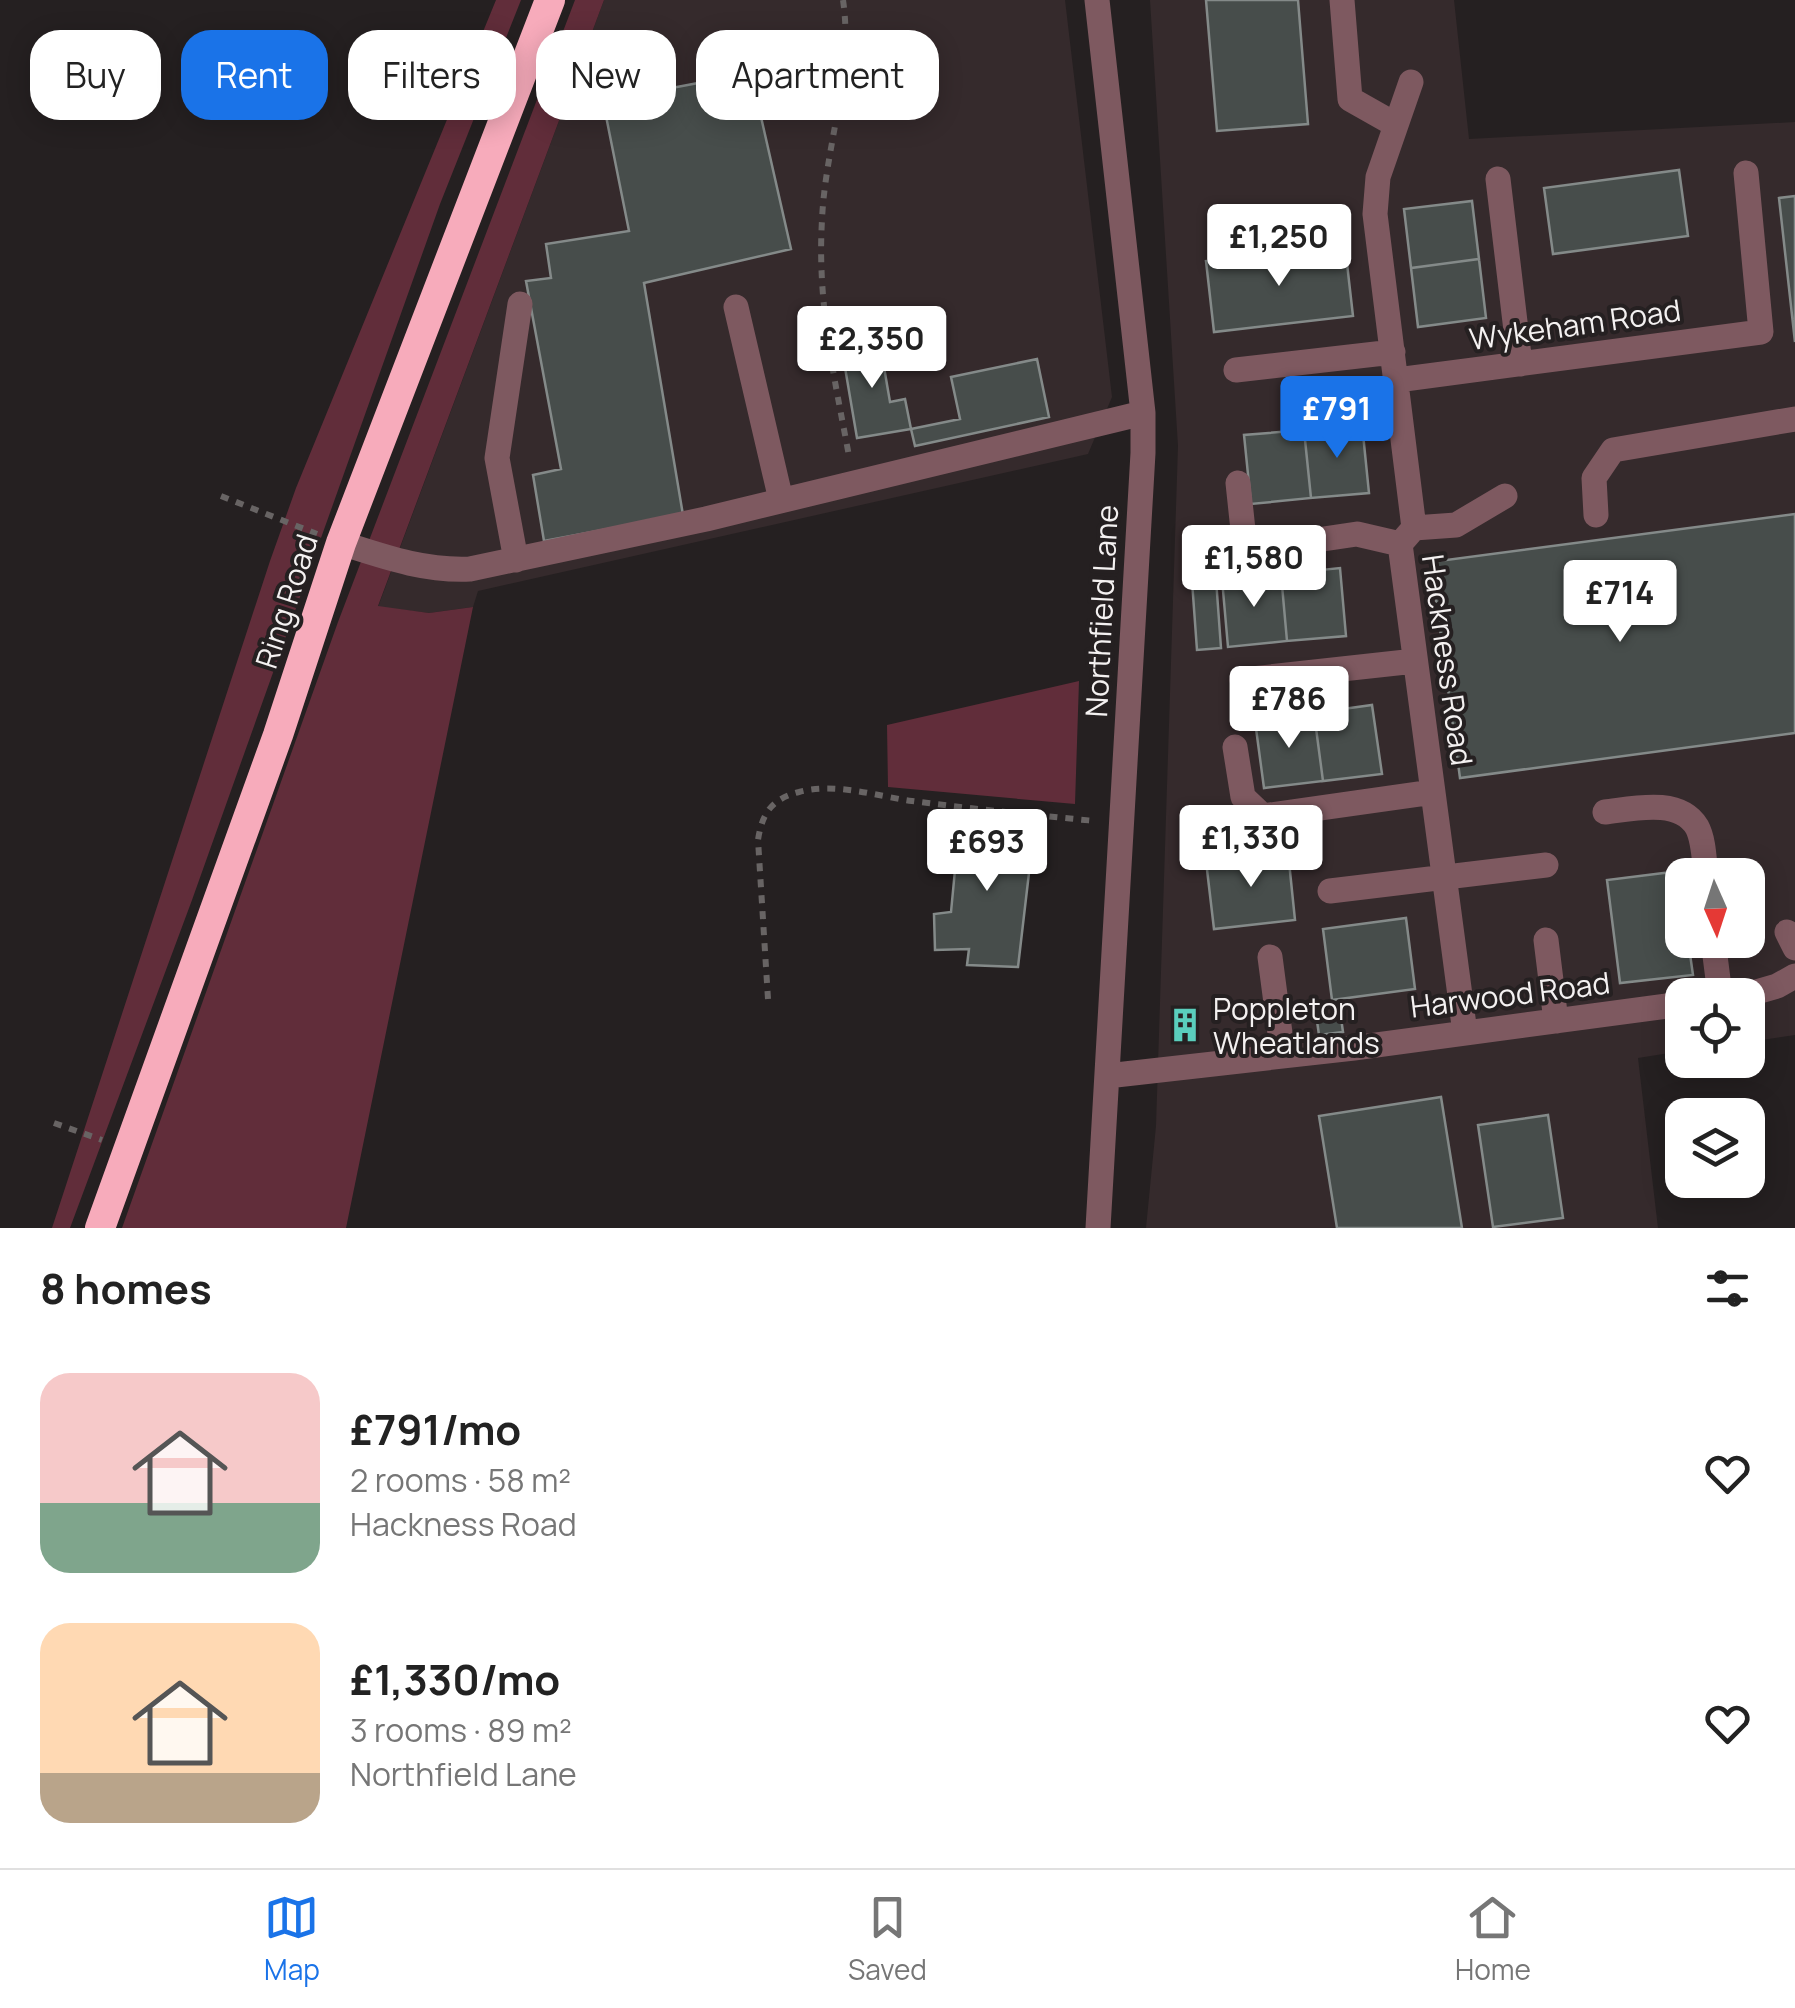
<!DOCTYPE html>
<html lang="en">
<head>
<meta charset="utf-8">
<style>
	body { margin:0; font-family:Manrope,sans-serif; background:#f2f2f2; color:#222; height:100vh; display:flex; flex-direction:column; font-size:38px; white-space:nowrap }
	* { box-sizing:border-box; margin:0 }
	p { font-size:32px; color:#767676 }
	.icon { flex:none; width:55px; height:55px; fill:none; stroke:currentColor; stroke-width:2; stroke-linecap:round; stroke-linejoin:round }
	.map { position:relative; height:1228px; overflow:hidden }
	.panel { display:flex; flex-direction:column; background:#fff; flex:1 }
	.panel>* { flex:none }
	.hud { position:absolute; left:30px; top:30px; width:1000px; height:90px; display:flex; gap:20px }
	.needle { width:65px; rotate:177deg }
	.controls { position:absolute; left:1665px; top:858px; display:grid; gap:20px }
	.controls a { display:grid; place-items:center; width:100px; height:100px; border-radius:20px; background:#fff; box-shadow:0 5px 25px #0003; font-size:50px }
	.price { position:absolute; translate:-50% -85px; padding:0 22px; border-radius:10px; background:#fff; color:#222; font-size:32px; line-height:65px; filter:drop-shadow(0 2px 5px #0008) }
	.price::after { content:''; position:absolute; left:50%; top:60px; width:30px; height:22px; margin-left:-15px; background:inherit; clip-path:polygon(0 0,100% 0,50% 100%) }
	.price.current { background:#1a73e8; color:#fff }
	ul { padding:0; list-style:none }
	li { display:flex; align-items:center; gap:30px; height:250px; padding:0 40px }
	li span { display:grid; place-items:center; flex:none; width:280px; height:200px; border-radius:30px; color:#555 }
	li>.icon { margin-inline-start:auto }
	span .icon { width:120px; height:120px; fill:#fffc; stroke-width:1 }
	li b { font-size:42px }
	h2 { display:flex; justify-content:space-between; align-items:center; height:120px; padding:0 40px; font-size:42px }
	.chip { padding:0 35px; border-radius:30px; background:#fff; box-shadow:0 5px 25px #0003; font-size:35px; line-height:90px }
	.chip.current { background:#1a73e8; color:#fff }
	.menu { display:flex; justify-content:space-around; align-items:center; height:140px; border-top:2px solid #e0e0e0; background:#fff; font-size:28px; color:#767676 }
	.menu a { display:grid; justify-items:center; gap:5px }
	.menu .current { color:#1a73e8 }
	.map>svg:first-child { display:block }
	.built { fill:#352a2c; fill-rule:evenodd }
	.green { fill:#612d3a }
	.building { fill:#474d4b; stroke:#848a89; stroke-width:2.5 }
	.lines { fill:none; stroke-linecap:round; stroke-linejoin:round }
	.path { stroke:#686464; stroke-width:6; stroke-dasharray:8 8; stroke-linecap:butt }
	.minor { stroke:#7e5960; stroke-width:25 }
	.highway { stroke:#f7abbb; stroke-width:30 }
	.labels { text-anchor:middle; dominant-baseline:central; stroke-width:8; stroke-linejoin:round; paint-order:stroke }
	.street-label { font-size:30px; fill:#f4f1f1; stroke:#252021 }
	.poi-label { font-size:30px; fill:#f4f1f1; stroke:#252021; text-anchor:start }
</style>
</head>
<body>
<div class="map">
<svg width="1795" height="1228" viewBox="0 0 1795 1228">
	<rect width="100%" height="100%" fill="#252021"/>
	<!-- built -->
	<path class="built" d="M604 0H1065L1112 397 1088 454 478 591 473 607 429 613 378 607Z
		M1150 0H1454L1469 139 1795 122V1035L1748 1042V995H1682V1051L1638 1058 1658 1228H1146L1156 1126 1178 446ZM1682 875H1748V940H1682Z"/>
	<!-- green -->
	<path class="green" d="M496 0H521L440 204 192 900 70 1228H52L270 561 296 488Z
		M575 0H604L378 606 429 613 473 607 346 1228H122L338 622Z
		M1079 681 1075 804 888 787 887 725Z"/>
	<!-- building -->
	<path class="building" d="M1206 0H1298L1308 124 1217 131Z
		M751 73 791 249 644 283 683 515 544 541 533 475 561 469 526 281 551 278 546 244 629 231 603 101Z
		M1679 170 1688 236 1553 254 1544 188Z
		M1795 196V342L1779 198Z
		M1472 201 1479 259 1411 268 1404 209Z
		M1345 246 1353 316 1214 332 1206 261Z
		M1479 259 1486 318 1418 327 1411 268Z
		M879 338 890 402 905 399 911 429 857 438 841 344Z
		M1037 359 1049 417 915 446 911 429 960 419 951 377Z
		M1362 424 1369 493 1311 498 1304 430Z
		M1304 430 1311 498 1251 504 1244 435Z
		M1795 514V733L1460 778 1431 562Z
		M1340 568 1346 636 1287 641 1281 574Z
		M1281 574 1287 641 1228 647 1222 579Z
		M1216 579 1221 648 1197 650 1192 581Z
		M1372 705 1382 774 1323 781 1314 713Z
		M1314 713 1323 781 1264 788 1255 721Z
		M950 821 1034 830 1018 967 967 965 969 949 935 950 934 914 951 912 957 849 946 848Z
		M1288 852 1295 920 1214 929 1206 861Z
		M1680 871 1682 940H1688L1693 975 1620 983 1607 880Z
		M1406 918 1415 989 1332 1000 1323 929Z
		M1184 1012 1197 1020 1186 1037 1174 1029Z
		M1341 1018 1343 1032 1319 1035 1317 1021Z
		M1441 1097 1462 1228H1337L1319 1116Z
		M1548 1115 1563 1218 1493 1227 1478 1125Z"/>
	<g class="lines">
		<!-- path -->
		<path class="path" d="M843 0C854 74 825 147 822 220 817 303 834 375 849 456
			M221 496 317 534
			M768 999 758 840C762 814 771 799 799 792 835 782 876 796 912 801 973 809 1034 815 1095 821
			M54 1123 102 1140"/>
		<!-- minor -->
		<path class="minor" d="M1097 0 1143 413V453L1098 1228
			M1342 0 1350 99 1396 125
			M1411 82 1378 177 1375 214 1414 528 1400 544 1465 1033
			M1498 179 1520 364
			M736 307 781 500
			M1236 370 1393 352
			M1397 380 1761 332 1746 173
			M1238 483 1243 530 1257 545H1283L1357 534 1400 544
			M1596 515 1594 478 1613 450 1795 419
			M1414 528 1456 525 1505 496
			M341 543C385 557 424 571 470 569L706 519 1143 413
			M516 560 497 458 520 304
			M1242 680 1415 661
			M1235 747 1243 797 1263 816 1433 792
			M1605 812C1632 809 1679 797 1697 827 1704 840 1704 860 1706 875
			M1330 891 1546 865
			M1787 932 1795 948
			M1546 940 1556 1021
			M1713 940 1720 995
			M1270 957 1283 1056
			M1746 995 1777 986 1795 976
			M1107 1076 1354 1048 1682 1004"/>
		<!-- highway -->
		<path class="highway" d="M100 1228 278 735 341 543 550 0"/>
	</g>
	<!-- icons -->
	<defs>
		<g id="building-bare" transform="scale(2.7)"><path d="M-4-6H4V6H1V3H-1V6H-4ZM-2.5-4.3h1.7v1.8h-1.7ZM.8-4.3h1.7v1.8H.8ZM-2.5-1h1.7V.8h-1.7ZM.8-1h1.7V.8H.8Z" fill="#5acebd" stroke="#252021" stroke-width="2.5" paint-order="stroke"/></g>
	</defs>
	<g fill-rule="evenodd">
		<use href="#building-bare" x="1185" y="1025"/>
	</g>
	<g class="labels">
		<!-- street labels -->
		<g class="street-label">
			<text transform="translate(1575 324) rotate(-8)">Wykeham Road</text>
			<text transform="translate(286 601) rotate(-72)">Ring Road</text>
			<text transform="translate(1101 611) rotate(-87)">Northfield Lane</text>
			<text transform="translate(1448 660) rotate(82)">Hackness Road</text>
			<text transform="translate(1510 994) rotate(-7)">Harwood Road</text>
		</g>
		<!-- poi labels -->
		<g class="poi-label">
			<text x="1213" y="1008">Poppleton<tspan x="1213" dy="34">Wheatlands</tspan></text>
		</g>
	</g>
</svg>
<div class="controls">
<a><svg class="needle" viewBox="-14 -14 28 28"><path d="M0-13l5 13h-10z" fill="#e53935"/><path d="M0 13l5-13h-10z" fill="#767676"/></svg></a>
<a><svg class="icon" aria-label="locate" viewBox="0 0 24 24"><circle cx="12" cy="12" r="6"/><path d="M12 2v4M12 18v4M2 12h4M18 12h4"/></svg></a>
<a><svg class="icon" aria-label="layers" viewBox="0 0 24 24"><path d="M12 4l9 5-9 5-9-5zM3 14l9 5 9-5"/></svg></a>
</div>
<b class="price" style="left:1279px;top:289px">£1,250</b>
<b class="price" style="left:872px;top:391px">£2,350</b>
<b class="price current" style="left:1337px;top:461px">£791</b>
<b class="price" style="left:1254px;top:610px">£1,580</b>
<b class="price" style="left:1620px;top:645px">£714</b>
<b class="price" style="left:1289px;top:751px">£786</b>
<b class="price" style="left:1251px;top:890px">£1,330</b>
<b class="price" style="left:987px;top:894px">£693</b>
<div class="hud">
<a class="chip">Buy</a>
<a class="chip current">Rent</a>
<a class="chip">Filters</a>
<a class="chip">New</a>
<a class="chip">Apartment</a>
</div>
</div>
<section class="panel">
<h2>8 homes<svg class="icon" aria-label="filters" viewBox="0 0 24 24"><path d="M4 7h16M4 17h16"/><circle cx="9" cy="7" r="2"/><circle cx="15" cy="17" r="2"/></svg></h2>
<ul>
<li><span style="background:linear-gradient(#f6c9c9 65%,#7fa58c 0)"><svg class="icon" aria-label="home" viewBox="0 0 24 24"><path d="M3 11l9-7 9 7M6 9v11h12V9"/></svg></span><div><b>£791/mo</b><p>2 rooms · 58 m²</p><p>Hackness Road</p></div><svg class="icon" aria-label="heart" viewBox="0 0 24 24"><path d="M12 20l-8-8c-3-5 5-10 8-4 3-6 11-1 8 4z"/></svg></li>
<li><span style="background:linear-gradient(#ffd9b3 75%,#b9a48a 0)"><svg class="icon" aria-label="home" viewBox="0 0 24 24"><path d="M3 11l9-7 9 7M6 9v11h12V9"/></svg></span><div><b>£1,330/mo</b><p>3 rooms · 89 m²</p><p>Northfield Lane</p></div><svg class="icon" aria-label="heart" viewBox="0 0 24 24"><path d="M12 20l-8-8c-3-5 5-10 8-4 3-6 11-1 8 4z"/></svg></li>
</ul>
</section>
<nav class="menu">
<a class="current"><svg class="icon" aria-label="map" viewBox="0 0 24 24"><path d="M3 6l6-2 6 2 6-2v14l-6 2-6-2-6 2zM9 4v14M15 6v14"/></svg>Map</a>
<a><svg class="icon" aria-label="saved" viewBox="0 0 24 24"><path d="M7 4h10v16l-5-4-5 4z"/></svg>Saved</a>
<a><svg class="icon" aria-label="home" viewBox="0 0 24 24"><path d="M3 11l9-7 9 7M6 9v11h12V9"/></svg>Home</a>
</nav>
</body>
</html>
